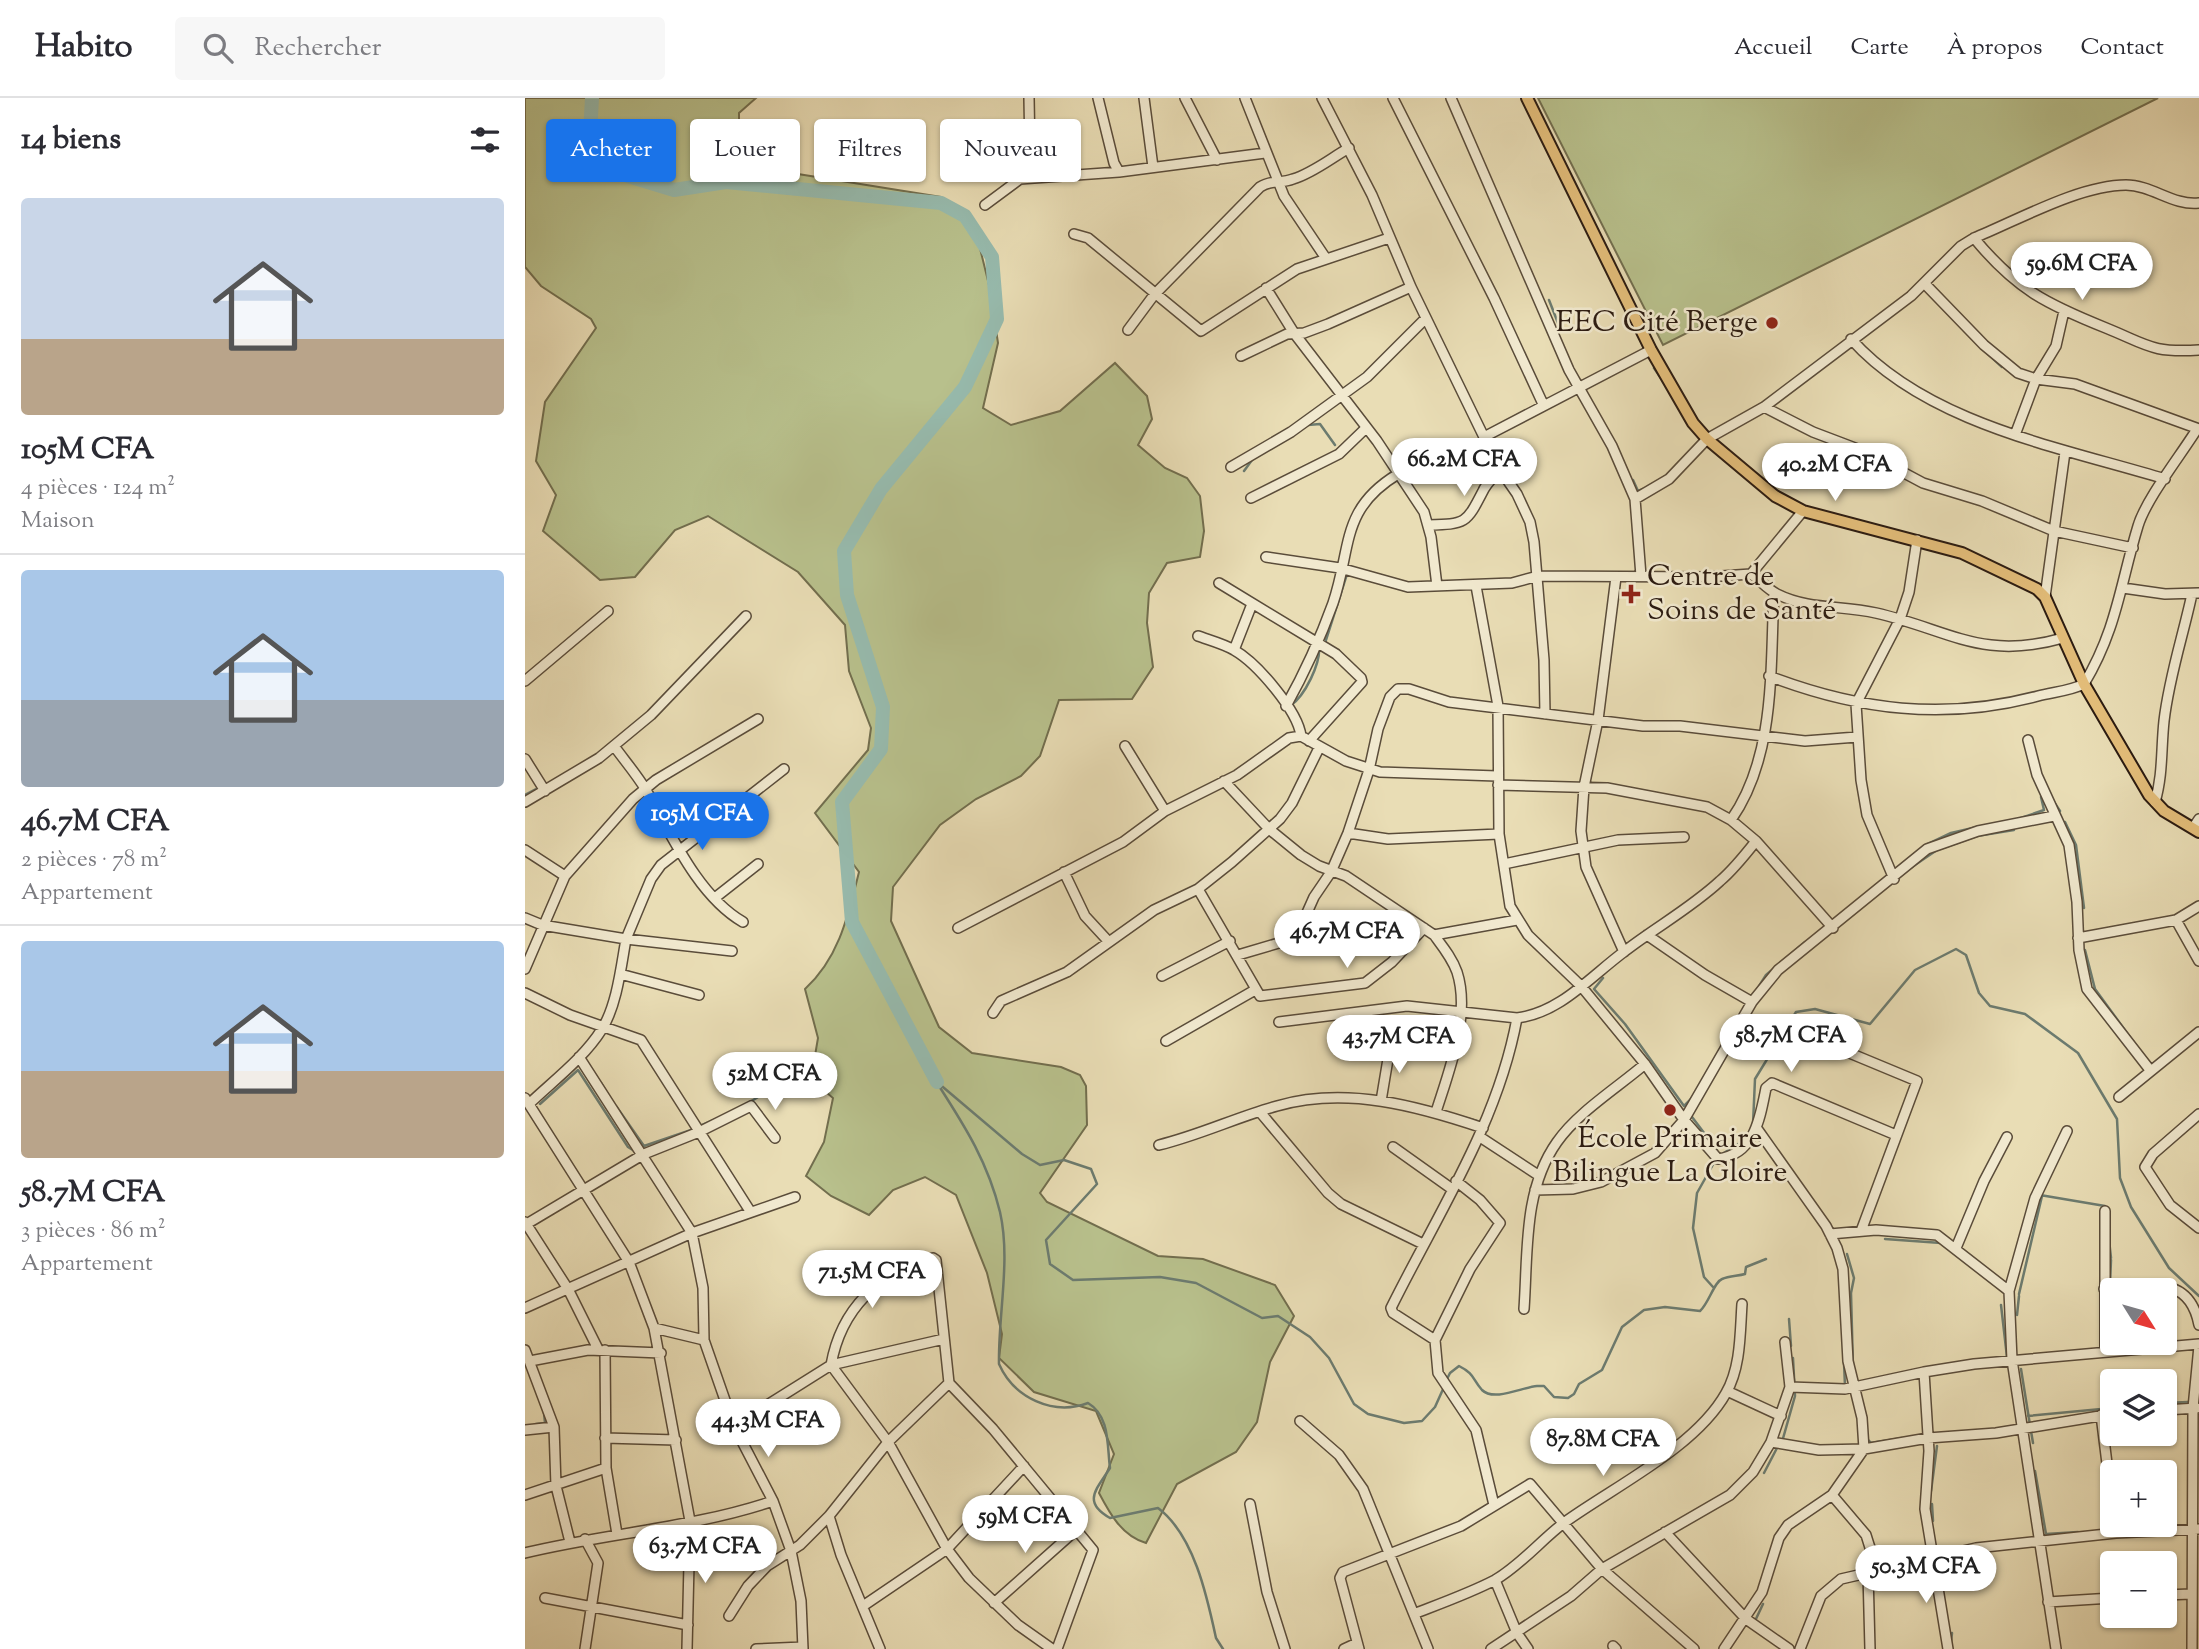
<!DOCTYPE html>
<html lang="fr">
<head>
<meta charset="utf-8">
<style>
	body { margin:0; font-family:"Sorts Mill Goudy",serif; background:#f7f7f7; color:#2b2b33; height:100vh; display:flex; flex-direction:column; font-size:26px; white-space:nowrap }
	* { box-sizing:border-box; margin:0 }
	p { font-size:23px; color:#7c7c81 }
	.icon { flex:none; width:38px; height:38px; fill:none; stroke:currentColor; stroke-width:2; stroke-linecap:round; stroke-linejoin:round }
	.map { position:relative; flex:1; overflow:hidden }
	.sheet { display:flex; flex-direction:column; background:#fff; width:525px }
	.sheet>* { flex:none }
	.top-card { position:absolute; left:21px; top:21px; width:665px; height:63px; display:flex; gap:14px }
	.needle { width:46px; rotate:127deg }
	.fabs { position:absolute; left:1575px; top:1180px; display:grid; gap:14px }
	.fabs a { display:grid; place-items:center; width:77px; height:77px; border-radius:7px; background:#fff; box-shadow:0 2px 5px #0004; font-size:35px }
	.price { position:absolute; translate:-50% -60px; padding:0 16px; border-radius:24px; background:#fff; color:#222; font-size:23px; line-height:46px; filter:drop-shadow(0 2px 4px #0008) }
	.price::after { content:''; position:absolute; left:50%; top:42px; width:21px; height:16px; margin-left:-10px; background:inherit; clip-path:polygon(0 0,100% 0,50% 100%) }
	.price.active { background:#1a73e8; color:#fff }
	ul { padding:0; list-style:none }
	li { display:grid; align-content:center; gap:14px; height:371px; padding:0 21px }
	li+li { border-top:2px solid #e1e1e2 }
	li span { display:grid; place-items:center; height:217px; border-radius:7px; color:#555 }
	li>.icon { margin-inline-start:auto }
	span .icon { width:126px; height:126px; fill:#fffc; stroke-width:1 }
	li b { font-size:30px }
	h2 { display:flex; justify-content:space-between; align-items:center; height:84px; padding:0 21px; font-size:30px }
	.pill { padding:0 24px; border-radius:7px; background:#fff; box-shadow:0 2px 5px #0004; font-size:24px; line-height:63px }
	.pill.active { background:#1a73e8; color:#fff }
	header { display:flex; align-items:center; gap:42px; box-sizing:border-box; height:98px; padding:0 35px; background:#fff; border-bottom:2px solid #e1e1e2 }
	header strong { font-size:33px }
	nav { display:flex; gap:38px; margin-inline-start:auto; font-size:24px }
	.search { width:490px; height:63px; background:#f7f7f7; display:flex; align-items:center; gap:18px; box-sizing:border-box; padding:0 24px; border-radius:7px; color:#7c7c81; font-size:26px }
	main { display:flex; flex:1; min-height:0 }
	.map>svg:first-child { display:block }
	.green { fill:#b8c08c; stroke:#726e4e; stroke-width:2 }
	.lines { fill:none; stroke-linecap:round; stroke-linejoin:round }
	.stream { stroke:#6c7b6f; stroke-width:2.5 }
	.river { stroke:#97bbae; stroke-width:14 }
	.minor-casing { stroke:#5a4c3a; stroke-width:12 }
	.major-casing { stroke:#2b1b11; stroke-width:14 }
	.minor { stroke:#f1e9cf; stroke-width:9 }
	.major { stroke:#e4be7a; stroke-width:10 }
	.poi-dot { fill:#8f2418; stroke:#f1e9cf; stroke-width:2.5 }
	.labels { text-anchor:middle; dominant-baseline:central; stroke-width:5; stroke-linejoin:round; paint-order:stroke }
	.poi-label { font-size:30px; fill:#2b1b11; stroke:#f1e9cf; text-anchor:end }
</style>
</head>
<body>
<header>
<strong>Habito</strong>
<div class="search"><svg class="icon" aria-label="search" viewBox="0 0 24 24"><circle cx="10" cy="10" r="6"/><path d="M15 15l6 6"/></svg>Rechercher</div>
<nav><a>Accueil</a><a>Carte</a><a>À propos</a><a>Contact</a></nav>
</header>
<main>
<section class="sheet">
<h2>14 biens<svg class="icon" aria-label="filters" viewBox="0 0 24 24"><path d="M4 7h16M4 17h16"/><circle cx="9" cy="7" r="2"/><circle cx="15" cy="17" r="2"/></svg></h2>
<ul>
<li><span style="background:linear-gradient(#c9d6e8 65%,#b9a48a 0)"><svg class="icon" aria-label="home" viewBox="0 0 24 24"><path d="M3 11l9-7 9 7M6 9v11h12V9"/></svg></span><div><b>105M CFA</b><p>4 pièces · 124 m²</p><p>Maison</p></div></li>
<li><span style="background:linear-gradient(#a9c7e8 60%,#9aa5b1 0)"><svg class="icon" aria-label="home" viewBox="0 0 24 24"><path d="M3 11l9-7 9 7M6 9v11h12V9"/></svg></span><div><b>46.7M CFA</b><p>2 pièces · 78 m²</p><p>Appartement</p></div></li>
<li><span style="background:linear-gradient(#a9c7e8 60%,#b9a48a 0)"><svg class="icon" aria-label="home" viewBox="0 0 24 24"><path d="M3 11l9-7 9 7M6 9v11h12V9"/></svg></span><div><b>58.7M CFA</b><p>3 pièces · 86 m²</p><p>Appartement</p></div></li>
</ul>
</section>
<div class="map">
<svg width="1674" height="1551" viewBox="0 0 1674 1551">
	<rect width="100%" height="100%" fill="#e9ddb5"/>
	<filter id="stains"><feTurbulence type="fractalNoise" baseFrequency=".00286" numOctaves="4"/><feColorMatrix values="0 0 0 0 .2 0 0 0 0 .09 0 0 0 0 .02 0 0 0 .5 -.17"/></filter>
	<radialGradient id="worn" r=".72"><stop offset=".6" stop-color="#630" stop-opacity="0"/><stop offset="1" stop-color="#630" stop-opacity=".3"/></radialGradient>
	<!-- green -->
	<path class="green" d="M0 0H231L214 15V58L273 76 416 99 451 134 465 191 473 245 458 310 486 327 535 313 590 265 622 298 627 321 613 347 640 370 662 380 675 398 679 433 675 459 642 465 624 495 622 525 628 569 607 601 534 602 515 658 496 678 451 701 415 727 368 789 366 823 414 929 447 955 536 969 555 977 561 988 562 1027 515 1095 522 1104 633 1158 678 1161 750 1187 769 1218 745 1264 732 1324 711 1354 652 1386 621 1445C597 1438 585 1416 574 1395L589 1356 571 1313 509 1294 474 1260 477 1236 462 1175 431 1097 400 1079 368 1092 344 1117 306 1098 281 1078 299 1044 308 1000 286 981 293 940 280 891C314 860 323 818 334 774L290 715 343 652 346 630 324 573 320 527 273 474 183 418 150 432 110 479 75 482 18 433 31 397 11 363 20 304 71 230 66 221 16 188 0 169Z
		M1013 0H1633L1138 247Z"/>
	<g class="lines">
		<!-- stream -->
		<path class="stream" d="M1024 202 1033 225
			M1463 256 1477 269
			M1129 270 1140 286
			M783 327 795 326 810 347
			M719 373 727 362
			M1108 382 1113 393 1118 391
			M800 545 822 476
			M765 608C780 598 796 565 794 548
			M0 697 13 690
			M1529 704 1535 713
			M1493 721 1519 712 1516 699
			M1540 724 1551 747 1559 810
			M1403 746 1426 735 1452 729
			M1387 769 1412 752 1452 738 1489 732
			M1560 852 1570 891 1613 950
			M1078 880 1069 891 1100 926 1159 1008 1167 1000
			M1231 893 1241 877 1280 844
			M412 984 497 1056 515 1067 539 1062 566 1071 572 1086 521 1142 525 1166 548 1182 635 1179 671 1185 737 1220 753 1218 785 1239 804 1260 829 1306 843 1316 879 1325 897 1323 910 1309 919 1289
			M76 985 87 1003
			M414 988C441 1030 463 1065 475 1114 486 1162 473 1217 474 1266 489 1300 528 1318 563 1305 585 1318 582 1347 585 1370 571 1392 557 1404 585 1420L633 1410C669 1437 682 1498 691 1540L698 1551
			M225 1004 257 984
			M15 1006 53 972 103 1049 111 1054
			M91 1008 119 1048 169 1031
			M1164 1015 1192 1052
			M934 1018 952 1023
			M1228 1026 1230 981 1271 914 1290 911 1345 926 1390 872 1431 851 1441 857 1454 895 1465 908 1500 916 1553 955 1592 1021 1595 1080 1606 1109 1644 1170 1674 1198
			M175 1028 191 1021
			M1194 1058 1221 1041
			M1515 1097 1580 1108 1582 1111
			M1360 1141 1416 1145
			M1584 1142 1586 1160
			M1322 1156 1329 1180 1326 1195 1328 1270
			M1585 1187 1586 1162
			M1188 1189 1179 1179 1168 1130 1172 1095 1190 1063
			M1494 1196 1517 1098
			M1476 1207 1482 1259
			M1492 1217 1494 1198
			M1264 1221 1266 1248
			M1585 1221 1587 1194
			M1318 1242 1320 1288
			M1496 1271 1505 1327
			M921 1283 925 1275 934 1268C950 1276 947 1281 957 1292 969 1304 998 1289 1012 1288H1019L1029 1299 1043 1300 1049 1296 1054 1286 1077 1272 1097 1229 1119 1212 1140 1209 1175 1213C1184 1205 1189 1184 1197 1181 1204 1178 1213 1178 1220 1176L1221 1169 1241 1161
			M1640 1305 1663 1304
			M1503 1318 1587 1310
			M11 1326 20 1325 19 1315
			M1506 1333 1508 1345
			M1342 1341 1346 1345 1377 1340
			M1257 1344 1270 1298 1268 1260
			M1510 1373 1521 1436 1553 1434
			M1239 1375 1252 1350
			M1406 1393 1412 1348
			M1407 1406 1408 1423
			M1349 1447 1359 1469
			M1230 1523 1238 1506
			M1426 1544 1427 1535"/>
		<!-- river -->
		<path class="river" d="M67 0 65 36 82 62 103 78 149 92 201 84 416 105 440 118 467 159 472 221 440 289 356 391 319 453 322 497 358 609 356 651 317 704 327 824 412 984"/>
		<!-- minor casing -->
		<g class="minor-casing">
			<path id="minor" d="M573 0 589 65 594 74
				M619 0 628 69
				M660 0 692 62
				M720 0 759 98 800 159
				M797 0 847 97 886 189 974 370 992 396 1005 424 1009 444 1019 562 1020 616
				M868 0 969 200 1018 306
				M926 0 1044 272 1087 348 1110 401 1116 478
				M495 81 505 55 504 0
				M460 107 495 81 594 74 740 55
				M549 136 563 140 676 233 772 171 864 140
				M1449 140C1491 191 1521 206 1581 230 1623 247 1626 255 1674 252
				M1400 186 1459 247 1493 275 1511 281 1550 286 1674 331
				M741 190 769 235 852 343 899 414 906 439 912 488
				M603 232 629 197 735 89C747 81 756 86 768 81 788 75 806 60 824 50
				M1326 241C1402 326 1535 349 1640 381
				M716 258 762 236 779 235 803 226 886 189
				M1239 309 1288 334 1338 353 1398 385 1457 403 1529 433 1608 450
				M1490 337 1511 281 1531 248 1539 213
				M959 339 1126 252
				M706 369 766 334 842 279 901 220
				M726 400 814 356 841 330
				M1110 401 1144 381 1182 341 1239 309 1386 198 1436 148 1449 140C1493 122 1555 87 1601 87 1627 87 1648 108 1674 105
				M903 427C941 426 941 426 958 393 962 384 970 379 974 370
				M741 459 815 470 883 489 987 485 1013 478 1182 479 1226 476C1235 482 1242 491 1252 496 1284 512 1317 507 1351 515 1425 532 1457 563 1538 540
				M1226 476 1278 413
				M1091 479 1073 622 1059 689 1056 733 1061 769 1099 854
				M694 485 811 556 836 580 837 584 784 643
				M951 488 973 608 974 736 985 808 1003 837 1056 888 1120 966 1159 1022 1193 1061C1230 1056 1235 1020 1241 990L1247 985 1371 1037
				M1598 490 1640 496 1674 495
				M1520 499 1540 354
				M673 538C684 542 699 546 709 552 732 565 773 613 776 638L821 663 855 674 972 678
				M709 552 727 506
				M1244 578C1333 612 1419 623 1513 598 1528 594 1545 593 1559 586 1592 531 1595 487 1613 428 1621 401 1656 357 1672 331
				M0 583 83 513
				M761 608C780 574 795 541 808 505 827 449 815 411 873 376
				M1503 642 1512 677 1544 747 1552 804 1554 852 1562 891 1625 972
				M89 648C100 663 112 677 121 692 146 736 173 798 218 824
				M600 648 640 713
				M0 661 20 693
				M699 683 744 731 776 757 794 768 821 778 909 837 992 822
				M973 687 1082 690 1182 709 1206 722 1231 743 1308 830
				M0 704 74 660 126 617 221 518
				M1630 704C1638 677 1636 651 1639 623 1644 579 1658 538 1667 496
				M1206 722C1251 658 1245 570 1249 495
				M1668 730 1674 721
				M823 735 863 741 974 736
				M0 752 40 778
				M979 766 1093 742 1159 739
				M539 774 560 818 584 844
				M1369 781 1342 717 1336 682 1331 606 1375 521 1384 494 1392 442
				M673 791 735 898 840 885 867 864 899 830
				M191 799 233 766
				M0 820 17 827 101 841C96 869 92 907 77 931 59 960 28 983 4 1006
				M1651 822 1674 863
				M433 830 598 744 640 713 712 677 764 640 776 638
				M909 837C918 849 927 860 932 874 946 917 924 973 911 1014
				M1122 837 1180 877 1227 904
				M1553 840 1651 822 1674 808
				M207 853 101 841 126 781 136 767 259 671
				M713 857 764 842 777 826 789 799 806 774 823 735 844 672 853 631 865 599 873 591H884L924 604 1118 628H1155L1280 643 1332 639
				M0 871 40 778 108 701 131 682 233 621
				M95 876 174 897
				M637 878 705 843
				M0 895 45 917 116 942 225 1113
				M468 915 476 903 542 874 629 812 673 791 707 764 755 721 767 705 794 650
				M754 924 882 908 992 920C1035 915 1066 878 1100 853 1131 829 1166 810 1195 783 1208 772 1220 757 1231 743
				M1286 939 1392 983 1336 1133
				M641 943 730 892
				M54 959 167 1135 178 1190 179 1242
				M1594 999 1674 934
				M0 1000 104 1164 129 1230 165 1423 162 1551
				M856 1003 866 943 927 957
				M735 1014 803 1095 816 1106 898 1146
				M1674 1016 1628 1056 1620 1069 1645 1107 1674 1130
				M955 1039 1013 1077
				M634 1047C675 1037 712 1019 752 1008 821 988 893 1008 958 1030
				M868 1049 927 1091
				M1010 1092 1048 1091 1076 1084 1130 1055 1159 1022 1227 904 1253 872 1402 751 1453 733 1529 718
				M0 1124 43 1191 73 1251
				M0 1127 119 1056 174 1034 226 1008 250 1040
				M1305 1136 1351 1132 1412 1137 1484 1193
				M1431 1150 1459 1083 1482 1039
				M1579 1191C1621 1189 1664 1174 1674 1227
				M0 1210 167 1135 270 1099
				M999 1211C1003 1155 998 1092 1032 1044 1053 1014 1092 990 1120 966
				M129 1230 179 1242 209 1328 248 1403 266 1453 276 1503 278 1551
				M910 1242 945 1171 975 1125 955 1102 931 1083
				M0 1252 29 1329 31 1388 45 1444
				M80 1252 81 1370 92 1436
				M1580 1253V1113
				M5 1263 63 1252 136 1255
				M1265 1289 1320 1291 1399 1274
				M1202 1293 1256 1318
				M1640 1312 1672 1310
				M1576 1317 1587 1406
				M775 1323 814 1357 838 1391 903 1551
				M209 1328 306 1267 419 1241
				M0 1332 29 1329
				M80 1340 151 1342
				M1246 1344 1294 1352 1339 1351 1403 1340 1471 1335 1587 1316
				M0 1397 81 1370
				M1307 1397 1341 1437 1352 1472
				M725 1406 742 1494 760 1551
				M969 1407 951 1332 913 1275 910 1242 868 1215 866 1210C913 1115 973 1025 992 920
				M304 1418 316 1457 355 1551
				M1140 1434 1221 1521 1264 1551
				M60 1441 73 1465 60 1551
				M0 1455C82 1435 168 1430 248 1403
				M1343 1475 1345 1551
				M970 1482 992 1535 1003 1551
				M1640 1497 1666 1496
				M20 1500 163 1527
				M1523 1504 1587 1500
				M469 1505 550 1433
				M338 1508 422 1451 499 1368
				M891 1515C917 1505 945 1495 970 1482 996 1467 1016 1442 1040 1424 1090 1388 1171 1349 1201 1295 1216 1269 1215 1235 1217 1206
				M204 1518 223 1488 242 1468 275 1447 304 1418 363 1344 424 1285
				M1088 1548 1091 1551
				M231 1551 278 1549
				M527 1551 493 1527 444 1480 422 1451 363 1344 306 1267C316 1211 353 1175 408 1160L411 1162 424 1285 468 1331 568 1452 532 1551
				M819 1551 832 1545
				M834 1551 815 1480 818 1474 936 1428 1005 1386 1077 1471 1169 1551
				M966 1551 1046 1498 1077 1471 1205 1397 1228 1374 1246 1344 1265 1289 1260 1244
				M1199 1551 1237 1494 1254 1440 1263 1427 1307 1397 1339 1351 1337 1320 1323 1263 1318 1171 1312 1150 1301 1128 1233 1032
				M1275 1551 1296 1498 1316 1481 1451 1450 1591 1435 1674 1431
				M1423 1551 1400 1411 1404 1353 1399 1274 1449 1266 1674 1246
				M1531 1551 1487 1262 1484 1193 1510 1100 1542 1033
				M1667 1551 1668 1310 1674 1248"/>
		</g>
		<!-- major casing -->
		<g class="major-casing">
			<path id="major" d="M1002 0 1126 252 1168 325 1182 341 1250 398 1278 413 1437 455 1512 491 1520 499 1559 586 1624 697 1639 713 1674 734"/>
		</g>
		<!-- minor -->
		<use href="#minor" class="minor"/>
		<!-- major -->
		<use href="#major" class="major"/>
	</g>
	<!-- markers -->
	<g class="poi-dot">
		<circle cx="1247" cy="225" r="7"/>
		<path d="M1102.5 485.5h7v7h7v7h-7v7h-7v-7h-7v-7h7z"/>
		<circle cx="1145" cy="1012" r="7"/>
	</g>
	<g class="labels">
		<!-- poi labels -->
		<g class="poi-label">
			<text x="1233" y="225">EEC Cité Berge</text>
			<text x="1122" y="479" text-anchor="start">Centre de<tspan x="1122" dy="34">Soins de Santé</tspan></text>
			<text x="1145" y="1041" text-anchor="middle">École Primaire<tspan x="1145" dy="34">Bilingue La Gloire</tspan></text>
		</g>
	</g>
	<rect width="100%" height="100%" filter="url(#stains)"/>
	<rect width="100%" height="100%" fill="url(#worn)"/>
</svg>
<div class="fabs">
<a><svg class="needle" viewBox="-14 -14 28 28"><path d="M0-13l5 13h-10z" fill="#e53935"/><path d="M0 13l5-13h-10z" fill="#7c7c81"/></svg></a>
<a><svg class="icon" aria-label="layers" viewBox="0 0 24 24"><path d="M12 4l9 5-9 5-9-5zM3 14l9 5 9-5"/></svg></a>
<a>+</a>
<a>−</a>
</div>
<b class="price" style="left:1557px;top:204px">59.6M CFA</b>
<b class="price" style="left:939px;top:400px">66.2M CFA</b>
<b class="price" style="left:1310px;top:405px">40.2M CFA</b>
<b class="price active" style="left:177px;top:754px">105M CFA</b>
<b class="price" style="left:822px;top:872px">46.7M CFA</b>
<b class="price" style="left:1266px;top:976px">58.7M CFA</b>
<b class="price" style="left:874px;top:977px">43.7M CFA</b>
<b class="price" style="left:250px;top:1014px">52M CFA</b>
<b class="price" style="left:347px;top:1212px">71.5M CFA</b>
<b class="price" style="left:243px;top:1361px">44.3M CFA</b>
<b class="price" style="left:1078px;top:1380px">87.8M CFA</b>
<b class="price" style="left:500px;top:1457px">59M CFA</b>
<b class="price" style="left:180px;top:1487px">63.7M CFA</b>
<b class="price" style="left:1401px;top:1507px">50.3M CFA</b>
<div class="top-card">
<a class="pill active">Acheter</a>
<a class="pill">Louer</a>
<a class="pill">Filtres</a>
<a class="pill">Nouveau</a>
</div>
</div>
</main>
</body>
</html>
